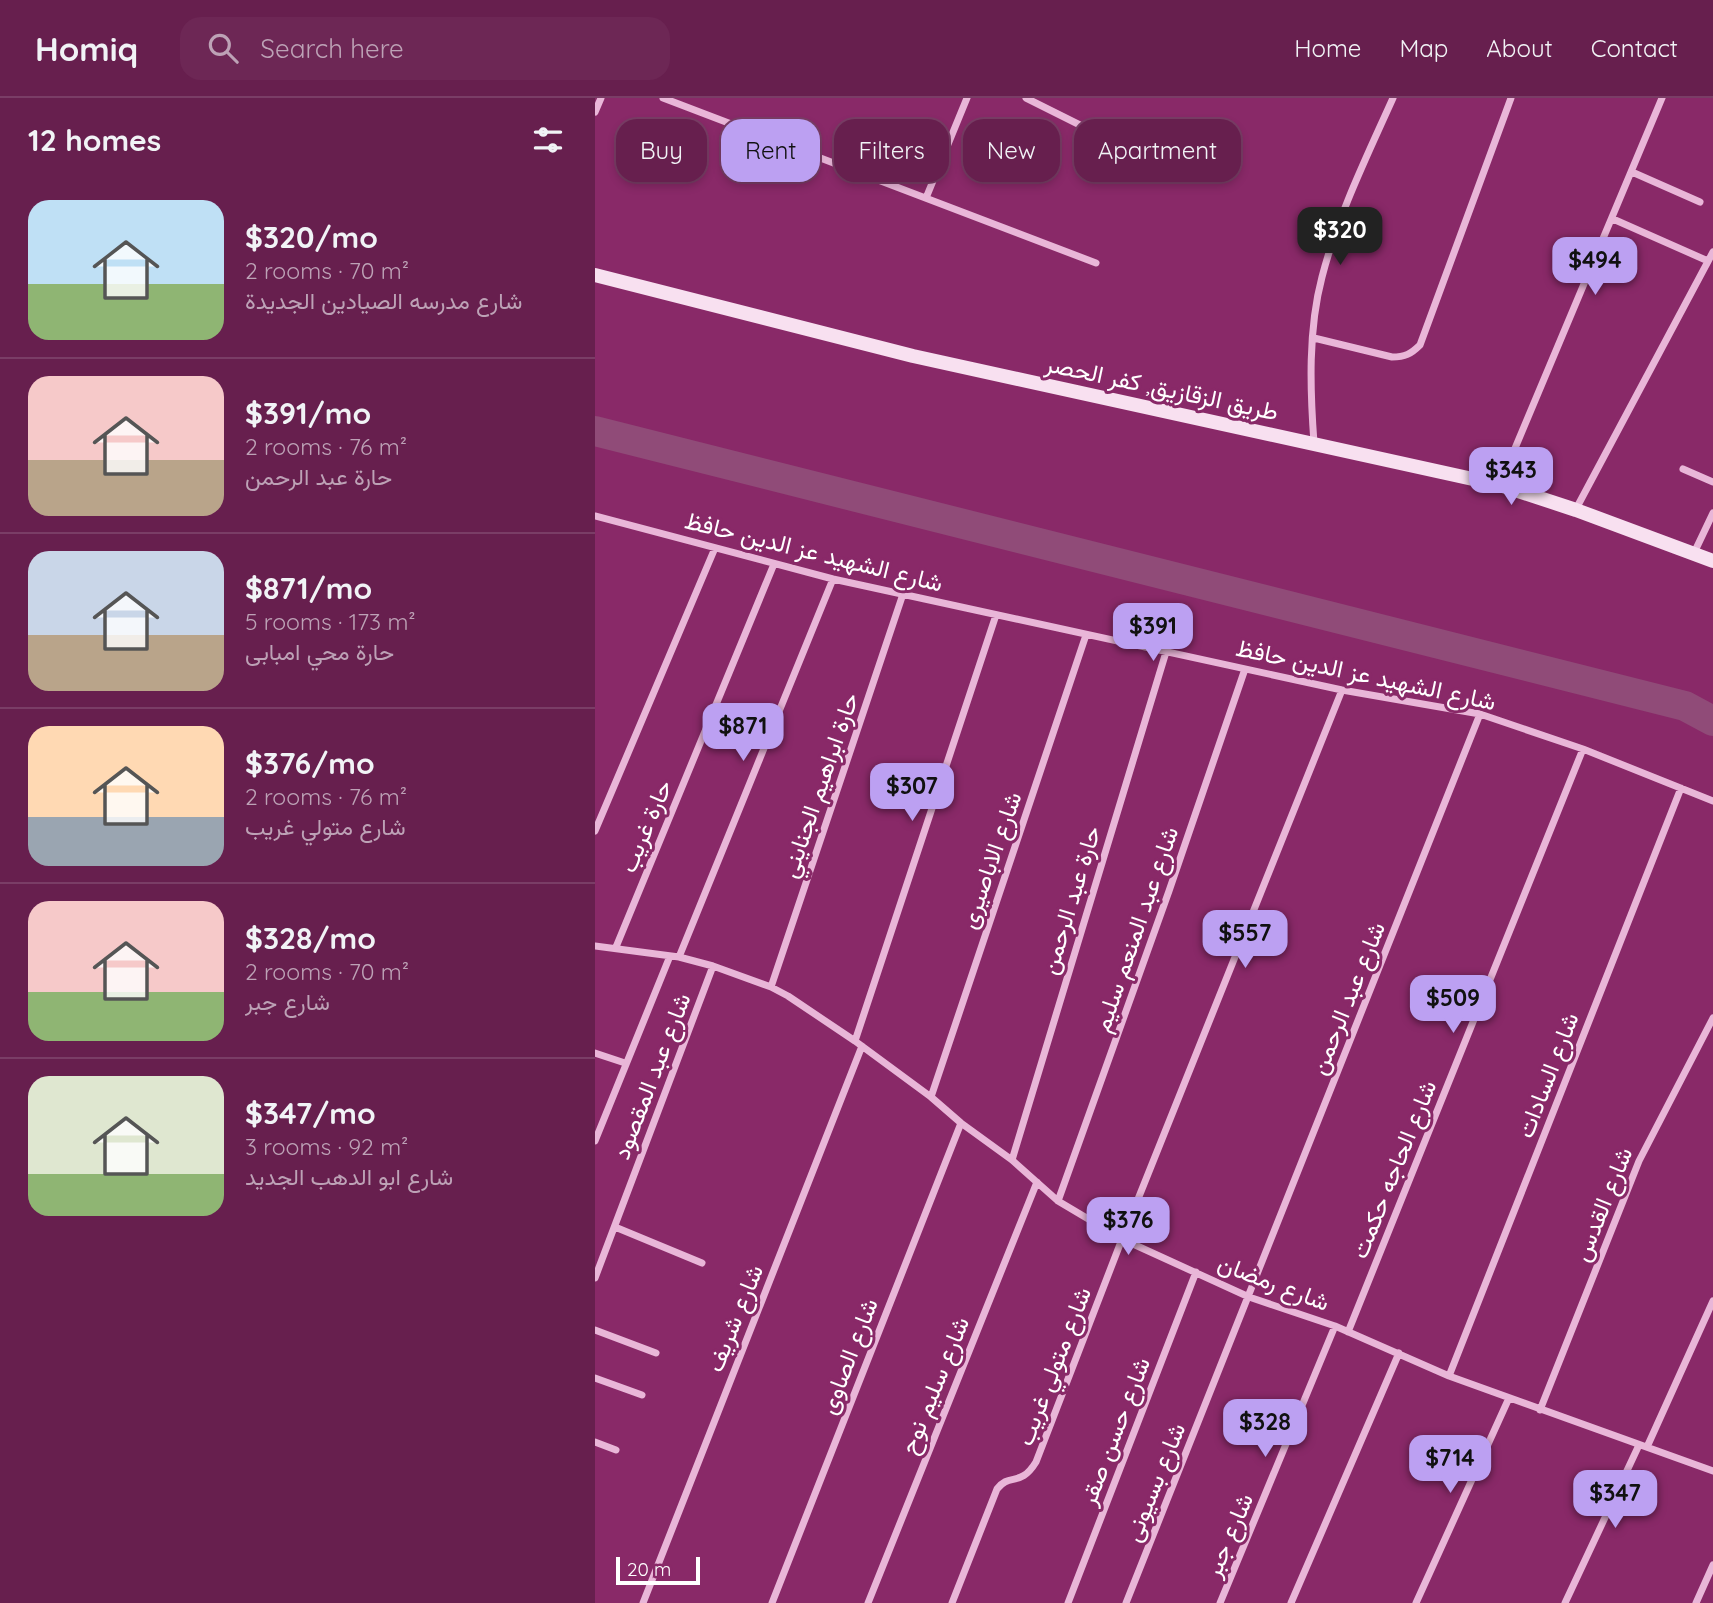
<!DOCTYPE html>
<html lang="en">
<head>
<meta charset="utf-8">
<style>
	body { margin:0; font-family:Quicksand,Vazirmatn,sans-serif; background:#6d2755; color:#f1f3f6; height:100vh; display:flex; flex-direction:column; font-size:26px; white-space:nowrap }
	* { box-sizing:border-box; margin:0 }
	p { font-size:23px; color:#bda2b6 }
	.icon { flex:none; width:38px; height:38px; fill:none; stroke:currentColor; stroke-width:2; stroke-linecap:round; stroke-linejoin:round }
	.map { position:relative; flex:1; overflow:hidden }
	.side { display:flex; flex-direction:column; background:#671f4e; width:595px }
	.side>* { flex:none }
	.top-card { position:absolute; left:21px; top:21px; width:665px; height:63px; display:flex; gap:14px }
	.scale { position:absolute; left:21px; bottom:18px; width:84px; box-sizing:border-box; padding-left:7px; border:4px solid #fff; border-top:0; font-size:19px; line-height:24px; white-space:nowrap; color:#fff; -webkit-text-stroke:5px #892968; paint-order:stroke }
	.price { position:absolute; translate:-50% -60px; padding:0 16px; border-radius:14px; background:#bca0f2; color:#111; font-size:23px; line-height:46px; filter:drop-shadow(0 2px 4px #0008) }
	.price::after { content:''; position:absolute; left:50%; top:42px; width:21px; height:16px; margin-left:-10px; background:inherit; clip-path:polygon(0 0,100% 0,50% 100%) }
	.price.current { background:#222; color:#fff }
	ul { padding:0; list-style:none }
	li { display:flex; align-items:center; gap:21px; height:175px; padding:0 28px }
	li+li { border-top:2px solid #7a3d66 }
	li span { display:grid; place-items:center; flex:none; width:196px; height:140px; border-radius:21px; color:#555 }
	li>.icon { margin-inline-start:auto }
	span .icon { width:84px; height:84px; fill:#fffc; stroke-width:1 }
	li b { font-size:30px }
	h2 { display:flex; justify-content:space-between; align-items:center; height:84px; padding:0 28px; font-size:30px }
	.pill { padding:0 24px; border-radius:21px; background:#671f4e; box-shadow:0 4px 10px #0003,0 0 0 2px #7a3d66; font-size:24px; line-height:63px }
	.pill.current { background:#bca0f2; color:#111 }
	header { display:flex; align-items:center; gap:42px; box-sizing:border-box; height:98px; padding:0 35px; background:#671f4e; border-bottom:2px solid #7a3d66 }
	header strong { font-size:33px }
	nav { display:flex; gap:38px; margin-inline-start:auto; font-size:24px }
	.search { width:490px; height:63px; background:#6d2755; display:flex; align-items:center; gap:18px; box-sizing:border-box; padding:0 24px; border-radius:21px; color:#bda2b6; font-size:26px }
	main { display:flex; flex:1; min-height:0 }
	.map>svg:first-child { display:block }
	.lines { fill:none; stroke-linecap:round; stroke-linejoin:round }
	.canal { stroke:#904b78; stroke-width:30 }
	.minor { stroke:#e9b6d8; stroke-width:7 }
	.secondary { stroke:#f8e0f0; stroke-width:14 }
	.labels { text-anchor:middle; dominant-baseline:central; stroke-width:6; stroke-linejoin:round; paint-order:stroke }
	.street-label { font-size:24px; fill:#fff; stroke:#892968 }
</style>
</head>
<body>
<header>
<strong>Homiq</strong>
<div class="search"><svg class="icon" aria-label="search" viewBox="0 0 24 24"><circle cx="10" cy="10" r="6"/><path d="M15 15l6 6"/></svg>Search here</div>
<nav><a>Home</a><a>Map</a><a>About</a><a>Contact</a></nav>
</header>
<main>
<section class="side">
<h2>12 homes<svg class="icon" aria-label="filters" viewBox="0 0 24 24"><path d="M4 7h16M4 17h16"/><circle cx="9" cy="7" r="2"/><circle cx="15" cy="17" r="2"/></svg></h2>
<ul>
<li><span style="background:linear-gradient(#bfe0f5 60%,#8fb573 0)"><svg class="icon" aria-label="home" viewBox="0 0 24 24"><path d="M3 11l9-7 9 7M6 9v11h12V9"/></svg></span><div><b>$320/mo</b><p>2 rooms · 70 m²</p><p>شارع مدرسه الصيادين الجديدة</p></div></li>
<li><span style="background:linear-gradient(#f6c9c9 60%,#b9a48a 0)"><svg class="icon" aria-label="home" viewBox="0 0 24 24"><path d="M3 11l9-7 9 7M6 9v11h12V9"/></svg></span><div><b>$391/mo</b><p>2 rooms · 76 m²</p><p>حارة عبد الرحمن</p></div></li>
<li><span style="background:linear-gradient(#c9d6e8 60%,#b9a48a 0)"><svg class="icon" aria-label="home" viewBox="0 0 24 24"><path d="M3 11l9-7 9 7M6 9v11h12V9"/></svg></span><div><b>$871/mo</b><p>5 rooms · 173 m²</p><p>حارة محي امبابى</p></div></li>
<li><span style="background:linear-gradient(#ffd9b3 65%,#9aa5b1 0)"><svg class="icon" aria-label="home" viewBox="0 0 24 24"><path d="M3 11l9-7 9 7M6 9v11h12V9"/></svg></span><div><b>$376/mo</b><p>2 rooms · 76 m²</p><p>شارع متولي غريب</p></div></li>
<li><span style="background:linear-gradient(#f6c9c9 65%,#8fb573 0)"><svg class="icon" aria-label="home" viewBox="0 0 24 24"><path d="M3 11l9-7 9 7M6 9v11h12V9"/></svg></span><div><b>$328/mo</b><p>2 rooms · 70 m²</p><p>شارع جبر</p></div></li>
<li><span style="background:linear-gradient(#dfe7d0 70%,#8fb573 0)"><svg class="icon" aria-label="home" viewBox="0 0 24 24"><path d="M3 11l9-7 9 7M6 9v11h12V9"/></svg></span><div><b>$347/mo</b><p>3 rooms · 92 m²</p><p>شارع ابو الدهب الجديد</p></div></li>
</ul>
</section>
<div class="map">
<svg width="1118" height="1505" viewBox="0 0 1118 1505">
	<rect width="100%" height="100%" fill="#892968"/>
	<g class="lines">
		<!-- canal -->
		<path class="canal" d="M0 333 1090 608 1118 623"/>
		<!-- minor -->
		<path class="minor" d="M68 0 501 165
			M431 0 527 48
			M0 14 6 0
			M1037 74 1105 104
			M331 100 372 0
			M1018 121 1113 163
			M719 240 797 259C810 259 816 256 825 247L916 0
			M719 345C715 291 713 232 727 179 743 117 772 58 798 0
			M1088 371 1118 384
			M905 386 1067 0
			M981 411 1118 154
			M0 418 238 481 747 592 885 616 988 651 1118 703
			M1099 455 1118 415
			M0 733 120 450
			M0 848 84 859 118 868 176 889 193 898 260 943 336 999 366 1025 417 1062 463 1103 527 1141 654 1199 740 1228 854 1278 1118 1373
			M21 849 179 466
			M84 859 238 481
			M176 889 308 496
			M260 943 401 517
			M0 955 30 965
			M336 999 491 537
			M0 1043 75 858
			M417 1062 571 554
			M463 1103 574 793 650 571
			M20 1129 107 1165
			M0 1180 118 868
			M0 1232 61 1255
			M753 1234 988 651
			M854 1278 1086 690
			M0 1280 47 1297
			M945 1312 1044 1063 1118 920
			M0 1344 21 1352
			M1052 1349 1118 1203
			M48 1505 267 948
			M177 1505 366 1025
			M273 1505 442 1084
			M357 1505 402 1391C415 1374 425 1390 441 1364L527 1141 747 592
			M473 1505 601 1174
			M531 1505 885 616
			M625 1505 740 1228
			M696 1505 804 1255
			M821 1505 914 1300
			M970 1505 1044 1347
			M1101 1505 1118 1467"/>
		<!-- secondary -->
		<path class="secondary" d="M0 177 318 258 905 387 981 412 1118 463"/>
	</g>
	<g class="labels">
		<!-- street labels -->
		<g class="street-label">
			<text transform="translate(567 289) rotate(12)">طريق الزقازيق, كفر الحصر</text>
			<text transform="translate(219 453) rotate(14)">شارع الشهيد عز الدين حافظ</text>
			<text transform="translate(771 576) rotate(12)">شارع الشهيد عز الدين حافظ</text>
			<text transform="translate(224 687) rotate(-71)">حارة ابراهيم الجنايني</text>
			<text transform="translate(50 728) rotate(-67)">حارة غريب</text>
			<text transform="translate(395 762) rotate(-71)">شارع الاباصيرى</text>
			<text transform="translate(475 802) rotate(-73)">حارة عبد الرحمن</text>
			<text transform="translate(540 831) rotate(-71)">شارع عبد المنعم سليم</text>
			<text transform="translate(752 900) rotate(-68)">شارع عبد الرحمن</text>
			<text transform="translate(952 977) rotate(-69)">شارع السادات</text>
			<text transform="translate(56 978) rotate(-69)">شارع عبد المقصود</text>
			<text transform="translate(798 1071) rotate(-68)">شارع الحاجه حكمت</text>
			<text transform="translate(1007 1106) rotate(-68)">شارع القدس</text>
			<text transform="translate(679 1184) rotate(21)">شارع رمضان</text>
			<text transform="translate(139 1220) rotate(-68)">شارع شريف</text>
			<text transform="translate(253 1258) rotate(-69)">شارع الصاوى</text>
			<text transform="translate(458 1268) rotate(-69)">شارع متولي غريب</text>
			<text transform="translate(339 1287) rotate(-68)">شارع سليم نوح</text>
			<text transform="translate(519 1333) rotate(-69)">شارع حسن صقر</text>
			<text transform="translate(559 1384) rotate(-68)">شارع بسيونى</text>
			<text transform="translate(633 1437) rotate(-67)">شارع جبر</text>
		</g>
	</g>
</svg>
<div class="scale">20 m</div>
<b class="price current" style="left:745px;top:169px">$320</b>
<b class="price" style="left:1000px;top:199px">$494</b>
<b class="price" style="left:916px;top:409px">$343</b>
<b class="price" style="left:558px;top:565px">$391</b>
<b class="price" style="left:148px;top:665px">$871</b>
<b class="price" style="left:317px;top:725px">$307</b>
<b class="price" style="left:650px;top:872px">$557</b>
<b class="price" style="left:858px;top:937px">$509</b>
<b class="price" style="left:533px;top:1159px">$376</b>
<b class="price" style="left:670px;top:1361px">$328</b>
<b class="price" style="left:855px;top:1397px">$714</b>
<b class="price" style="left:1020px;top:1432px">$347</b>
<div class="top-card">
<a class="pill">Buy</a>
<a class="pill current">Rent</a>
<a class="pill">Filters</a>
<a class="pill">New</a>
<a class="pill">Apartment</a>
</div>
</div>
</main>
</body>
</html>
